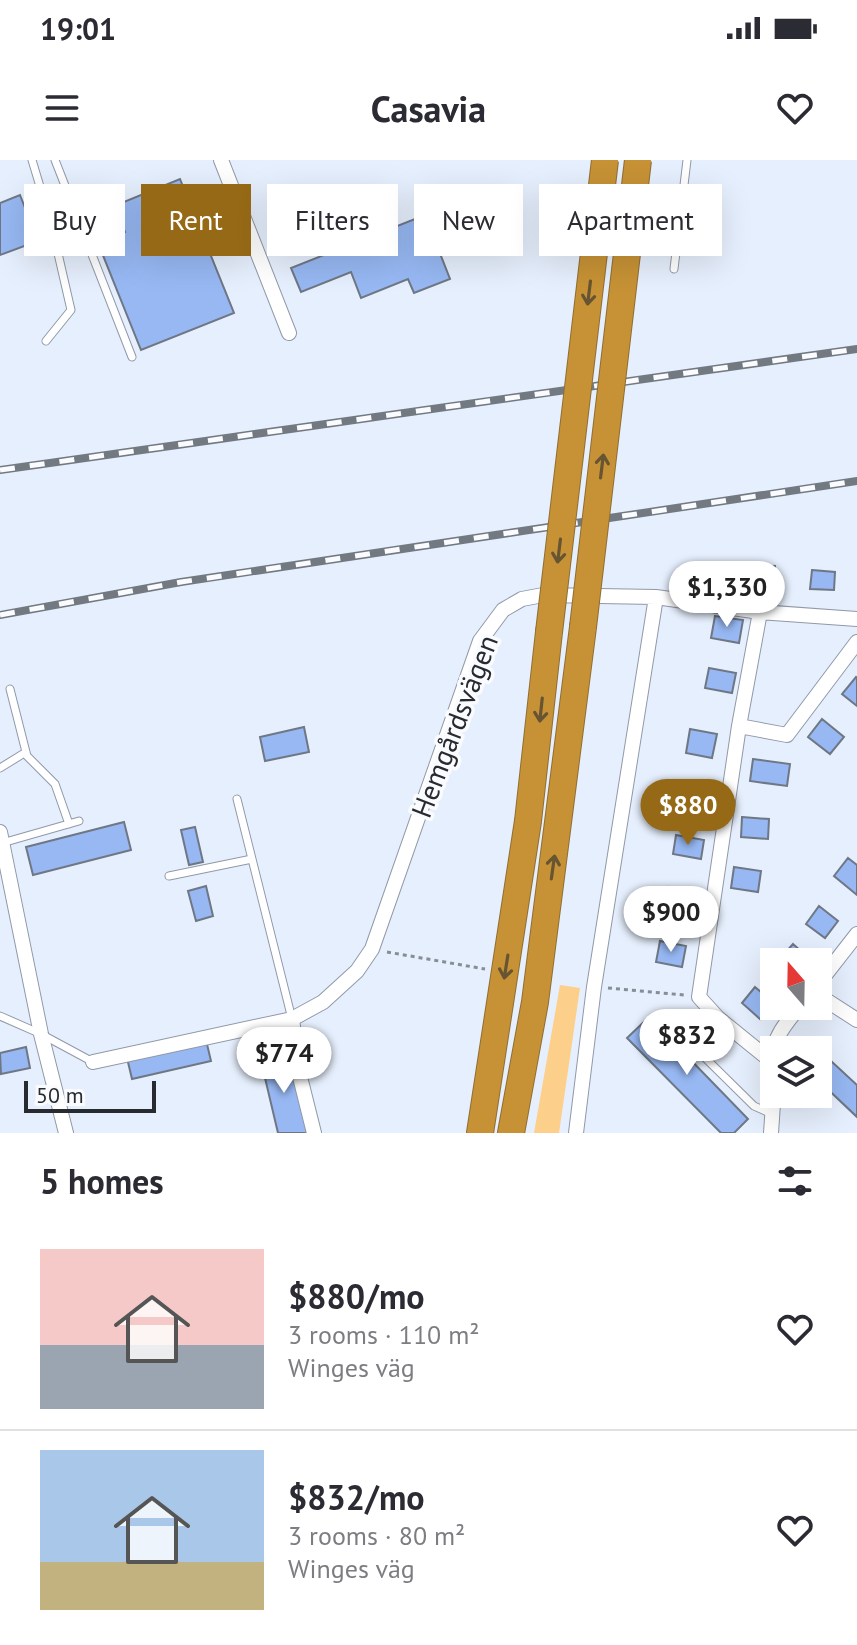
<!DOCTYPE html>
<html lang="en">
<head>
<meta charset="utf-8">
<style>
	body { margin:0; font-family:"PT Sans",sans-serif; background:#f7f7f7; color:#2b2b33; height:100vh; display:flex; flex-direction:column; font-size:30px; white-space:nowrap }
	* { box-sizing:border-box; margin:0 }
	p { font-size:26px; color:#7c7c81 }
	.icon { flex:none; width:44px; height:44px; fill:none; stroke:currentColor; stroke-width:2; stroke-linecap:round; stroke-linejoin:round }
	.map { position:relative; height:973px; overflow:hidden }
	.panel { display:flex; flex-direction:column; background:#fff; flex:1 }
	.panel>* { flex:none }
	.banner { position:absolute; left:24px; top:24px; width:810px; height:72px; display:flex; gap:16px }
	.needle { width:52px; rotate:340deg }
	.controls { position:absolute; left:760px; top:788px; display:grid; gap:16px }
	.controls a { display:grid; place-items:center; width:72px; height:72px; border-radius:0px; background:#fff; box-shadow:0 8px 32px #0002; font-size:40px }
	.scale { position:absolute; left:24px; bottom:20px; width:132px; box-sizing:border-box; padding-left:8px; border:4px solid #272b30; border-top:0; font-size:22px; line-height:28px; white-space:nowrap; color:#272b30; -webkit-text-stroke:6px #fafbfe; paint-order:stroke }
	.price { position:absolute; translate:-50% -68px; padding:0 18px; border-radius:28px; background:#fff; color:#222; font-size:26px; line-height:52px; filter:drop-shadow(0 2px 4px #0008) }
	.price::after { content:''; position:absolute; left:50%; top:48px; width:24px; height:18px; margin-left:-12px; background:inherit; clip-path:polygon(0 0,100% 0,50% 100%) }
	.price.on { background:#956916; color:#fff }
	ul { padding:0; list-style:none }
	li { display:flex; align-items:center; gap:24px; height:200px; padding:0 40px }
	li+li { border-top:2px solid #e1e1e2 }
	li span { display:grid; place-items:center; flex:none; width:224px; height:160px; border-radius:0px; color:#555 }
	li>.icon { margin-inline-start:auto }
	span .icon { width:96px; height:96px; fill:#fffc; stroke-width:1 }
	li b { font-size:34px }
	h2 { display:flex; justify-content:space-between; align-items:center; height:96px; padding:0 40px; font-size:34px }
	.chip { padding:0 28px; border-radius:0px; background:#fff; box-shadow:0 8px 32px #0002; font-size:28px; line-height:72px }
	.chip.on { background:#956916; color:#fff }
	.status { display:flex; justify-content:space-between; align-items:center; height:56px; padding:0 40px; background:#fff; direction:ltr }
	.status svg { height:22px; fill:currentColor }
	header { display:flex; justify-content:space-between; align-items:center; height:104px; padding:0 40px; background:#fff; font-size:36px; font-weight:700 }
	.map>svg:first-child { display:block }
	.green { fill:#fccf8b }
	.building { fill:#97b8f3; stroke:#6f7784; stroke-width:2 }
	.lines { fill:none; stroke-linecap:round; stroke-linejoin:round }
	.lane-casing { stroke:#9199a7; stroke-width:9 }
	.street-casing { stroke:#9199a7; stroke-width:16 }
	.highway-casing { stroke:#8f6e33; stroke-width:28 }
	.path { stroke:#878d97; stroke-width:3; stroke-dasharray:4 4; stroke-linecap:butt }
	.lane { stroke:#fff; stroke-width:7 }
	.street { stroke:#fff; stroke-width:14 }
	.highway { stroke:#c79235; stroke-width:26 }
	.rail-casing { stroke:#737981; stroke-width:8 }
	.rail { stroke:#fafbfe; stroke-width:5; stroke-dasharray:15; stroke-linecap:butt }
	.highway-bridge-casing { stroke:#8f6e33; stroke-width:28; stroke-linecap:butt }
	.highway-bridge { stroke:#c79235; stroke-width:26 }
	.oneway { stroke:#675432 }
	.labels { text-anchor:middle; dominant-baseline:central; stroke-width:7; stroke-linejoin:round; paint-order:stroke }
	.street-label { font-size:28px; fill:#272b30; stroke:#fafbfe }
</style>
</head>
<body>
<div class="status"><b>19:01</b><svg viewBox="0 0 49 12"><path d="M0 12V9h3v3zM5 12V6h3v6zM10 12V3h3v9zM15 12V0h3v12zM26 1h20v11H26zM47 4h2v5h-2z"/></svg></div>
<header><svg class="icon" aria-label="menu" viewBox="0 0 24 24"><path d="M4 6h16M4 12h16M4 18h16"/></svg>Casavia<svg class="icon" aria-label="heart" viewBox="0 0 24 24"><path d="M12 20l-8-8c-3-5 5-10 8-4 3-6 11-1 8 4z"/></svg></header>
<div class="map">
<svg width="857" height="973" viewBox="0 0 857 973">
	<rect width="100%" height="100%" fill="#e6effd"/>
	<!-- green -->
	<path class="green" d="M560 825 580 828 559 973H534Z"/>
	<!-- building -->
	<path class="building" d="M180 19 234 153 141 190 98 83 125 72 114 46Z
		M20 35 38 81 0 95V43Z
		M425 55 450 119 414 133 408 119 361 138 351 112 301 132 291 108Z
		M751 405 775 406V426L750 425Z
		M812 410 835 412 834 430 810 429Z
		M715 456 743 460 739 483 711 478Z
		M709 508 736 513 732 533 705 528Z
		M856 517 857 518V546L842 534Z
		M822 559 844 577 830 594 808 577Z
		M304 567 309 592 265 601 260 577Z
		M690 569 717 574 712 598 686 593Z
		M753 599 790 604 787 626 750 621Z
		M684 623 710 626 707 648 681 645Z
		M742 657 769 659 768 679 741 677Z
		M124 662 131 690 33 715 26 687Z
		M195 667 203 702 189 705 181 670Z
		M676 675 704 680 701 699 673 694Z
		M848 698 857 705V735L834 716Z
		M734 707 761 711 758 732 731 728Z
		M206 726 213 756 196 761 188 731Z
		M668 727 694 731 691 753 664 749Z
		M819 746 838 761 825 778 806 764Z
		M660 781 686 786 682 807 656 802Z
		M793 784 811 800 809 802 779 800Z
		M755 827 774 843 760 859 742 843Z
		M649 857 748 959 734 973H721L627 878Z
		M206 880 211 901 132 919 127 898Z
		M26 887 30 908 1 914 0 893Z
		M817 888 857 925V957L818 920V890H815Z
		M289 894 308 973H278L261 901Z"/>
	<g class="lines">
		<!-- lane casing -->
		<g class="lane-casing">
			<path id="lane" d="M32 0 51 63 71 150 46 181
				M55 0 132 197
				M674 109 687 0
				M10 529 27 596 55 624 69 664
				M0 608 26 592
				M237 639 292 859
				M2 683 79 661
				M169 716 252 699
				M0 856 41 874 93 902
				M685 878 754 946 772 954"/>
		</g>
		<!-- street casing -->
		<g class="street-casing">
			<path id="street" d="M221 0 289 173
				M760 452 739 566 699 837 718 858 771 901
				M739 566 787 575 857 482
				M0 672 41 874 66 973
				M818 824 857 774
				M818 835 857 860
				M292 859 299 913 314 973
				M93 902 292 859 323 842 357 811 372 789 480 481 503 450 522 439 543 435 656 437 760 452 857 459
				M774 918C769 883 779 871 800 846
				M576 973 594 827 656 437
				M771 973 774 929"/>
		</g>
		<!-- highway casing -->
		<g class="highway-casing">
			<path id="highway" d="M480 973 528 661 549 472
				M511 973 535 842 583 467"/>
		</g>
		<!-- path -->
		<path class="path" d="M387 792 485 809
			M608 828 684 835"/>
		<!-- lane -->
		<use href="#lane" class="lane"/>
		<!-- street -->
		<use href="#street" class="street"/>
		<!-- highway -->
		<use href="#highway" class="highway"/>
		<!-- rail casing -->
		<g class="rail-casing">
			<path id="rail" d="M0 310 857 189
				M0 455 181 422 857 321"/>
		</g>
		<!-- rail -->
		<use href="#rail" class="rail"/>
		<!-- highway-bridge casing -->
		<g class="highway-bridge-casing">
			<path id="highway-bridge" d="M583 467 638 0
				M549 472 605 0"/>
		</g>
		<!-- highway-bridge -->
		<use href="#highway-bridge" class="highway-bridge"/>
	</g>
	<!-- one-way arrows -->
	<defs><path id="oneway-shaft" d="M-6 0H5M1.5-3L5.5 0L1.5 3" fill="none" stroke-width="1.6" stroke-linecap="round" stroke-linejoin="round" transform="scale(2)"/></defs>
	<g class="oneway">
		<use href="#oneway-shaft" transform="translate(589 133) rotate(97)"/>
		<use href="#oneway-shaft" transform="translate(602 306) rotate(-83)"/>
		<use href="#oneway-shaft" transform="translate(559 391) rotate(97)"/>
		<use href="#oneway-shaft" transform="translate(541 550) rotate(96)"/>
		<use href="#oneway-shaft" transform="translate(553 707) rotate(-82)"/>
		<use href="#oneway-shaft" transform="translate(506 807) rotate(99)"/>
	</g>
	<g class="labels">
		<!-- street labels -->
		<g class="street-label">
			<text transform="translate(454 566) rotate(-69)">Hemgårdsvägen</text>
		</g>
	</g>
</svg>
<div class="controls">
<a><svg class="needle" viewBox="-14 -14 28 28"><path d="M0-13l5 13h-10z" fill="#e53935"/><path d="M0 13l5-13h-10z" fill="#7c7c81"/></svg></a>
<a><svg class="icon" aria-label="layers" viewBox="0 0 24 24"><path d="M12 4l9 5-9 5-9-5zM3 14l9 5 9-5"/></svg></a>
</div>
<div class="scale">50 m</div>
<b class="price" style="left:727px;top:469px">$1,330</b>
<b class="price on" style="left:688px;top:687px">$880</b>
<b class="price" style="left:671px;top:794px">$900</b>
<b class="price" style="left:687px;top:917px">$832</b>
<b class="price" style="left:284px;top:935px">$774</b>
<div class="banner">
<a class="chip">Buy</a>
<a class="chip on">Rent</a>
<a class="chip">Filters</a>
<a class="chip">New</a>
<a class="chip">Apartment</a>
</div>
</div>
<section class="panel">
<h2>5 homes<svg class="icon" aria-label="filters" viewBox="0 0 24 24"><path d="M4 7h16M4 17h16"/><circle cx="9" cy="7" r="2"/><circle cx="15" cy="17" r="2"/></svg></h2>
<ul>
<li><span style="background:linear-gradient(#f6c9c9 60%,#9aa5b1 0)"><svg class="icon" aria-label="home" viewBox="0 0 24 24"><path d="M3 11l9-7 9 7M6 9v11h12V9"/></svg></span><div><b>$880/mo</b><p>3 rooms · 110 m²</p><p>Winges väg</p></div><svg class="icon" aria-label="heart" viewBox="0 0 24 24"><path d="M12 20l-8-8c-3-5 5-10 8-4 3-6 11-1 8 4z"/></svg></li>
<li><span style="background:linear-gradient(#a9c7e8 70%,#c2b280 0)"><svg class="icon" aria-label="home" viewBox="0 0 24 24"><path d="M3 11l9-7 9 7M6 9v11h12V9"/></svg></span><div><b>$832/mo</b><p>3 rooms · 80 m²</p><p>Winges väg</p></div><svg class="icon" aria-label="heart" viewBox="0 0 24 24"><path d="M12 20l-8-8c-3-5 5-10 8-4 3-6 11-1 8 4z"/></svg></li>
</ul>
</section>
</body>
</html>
